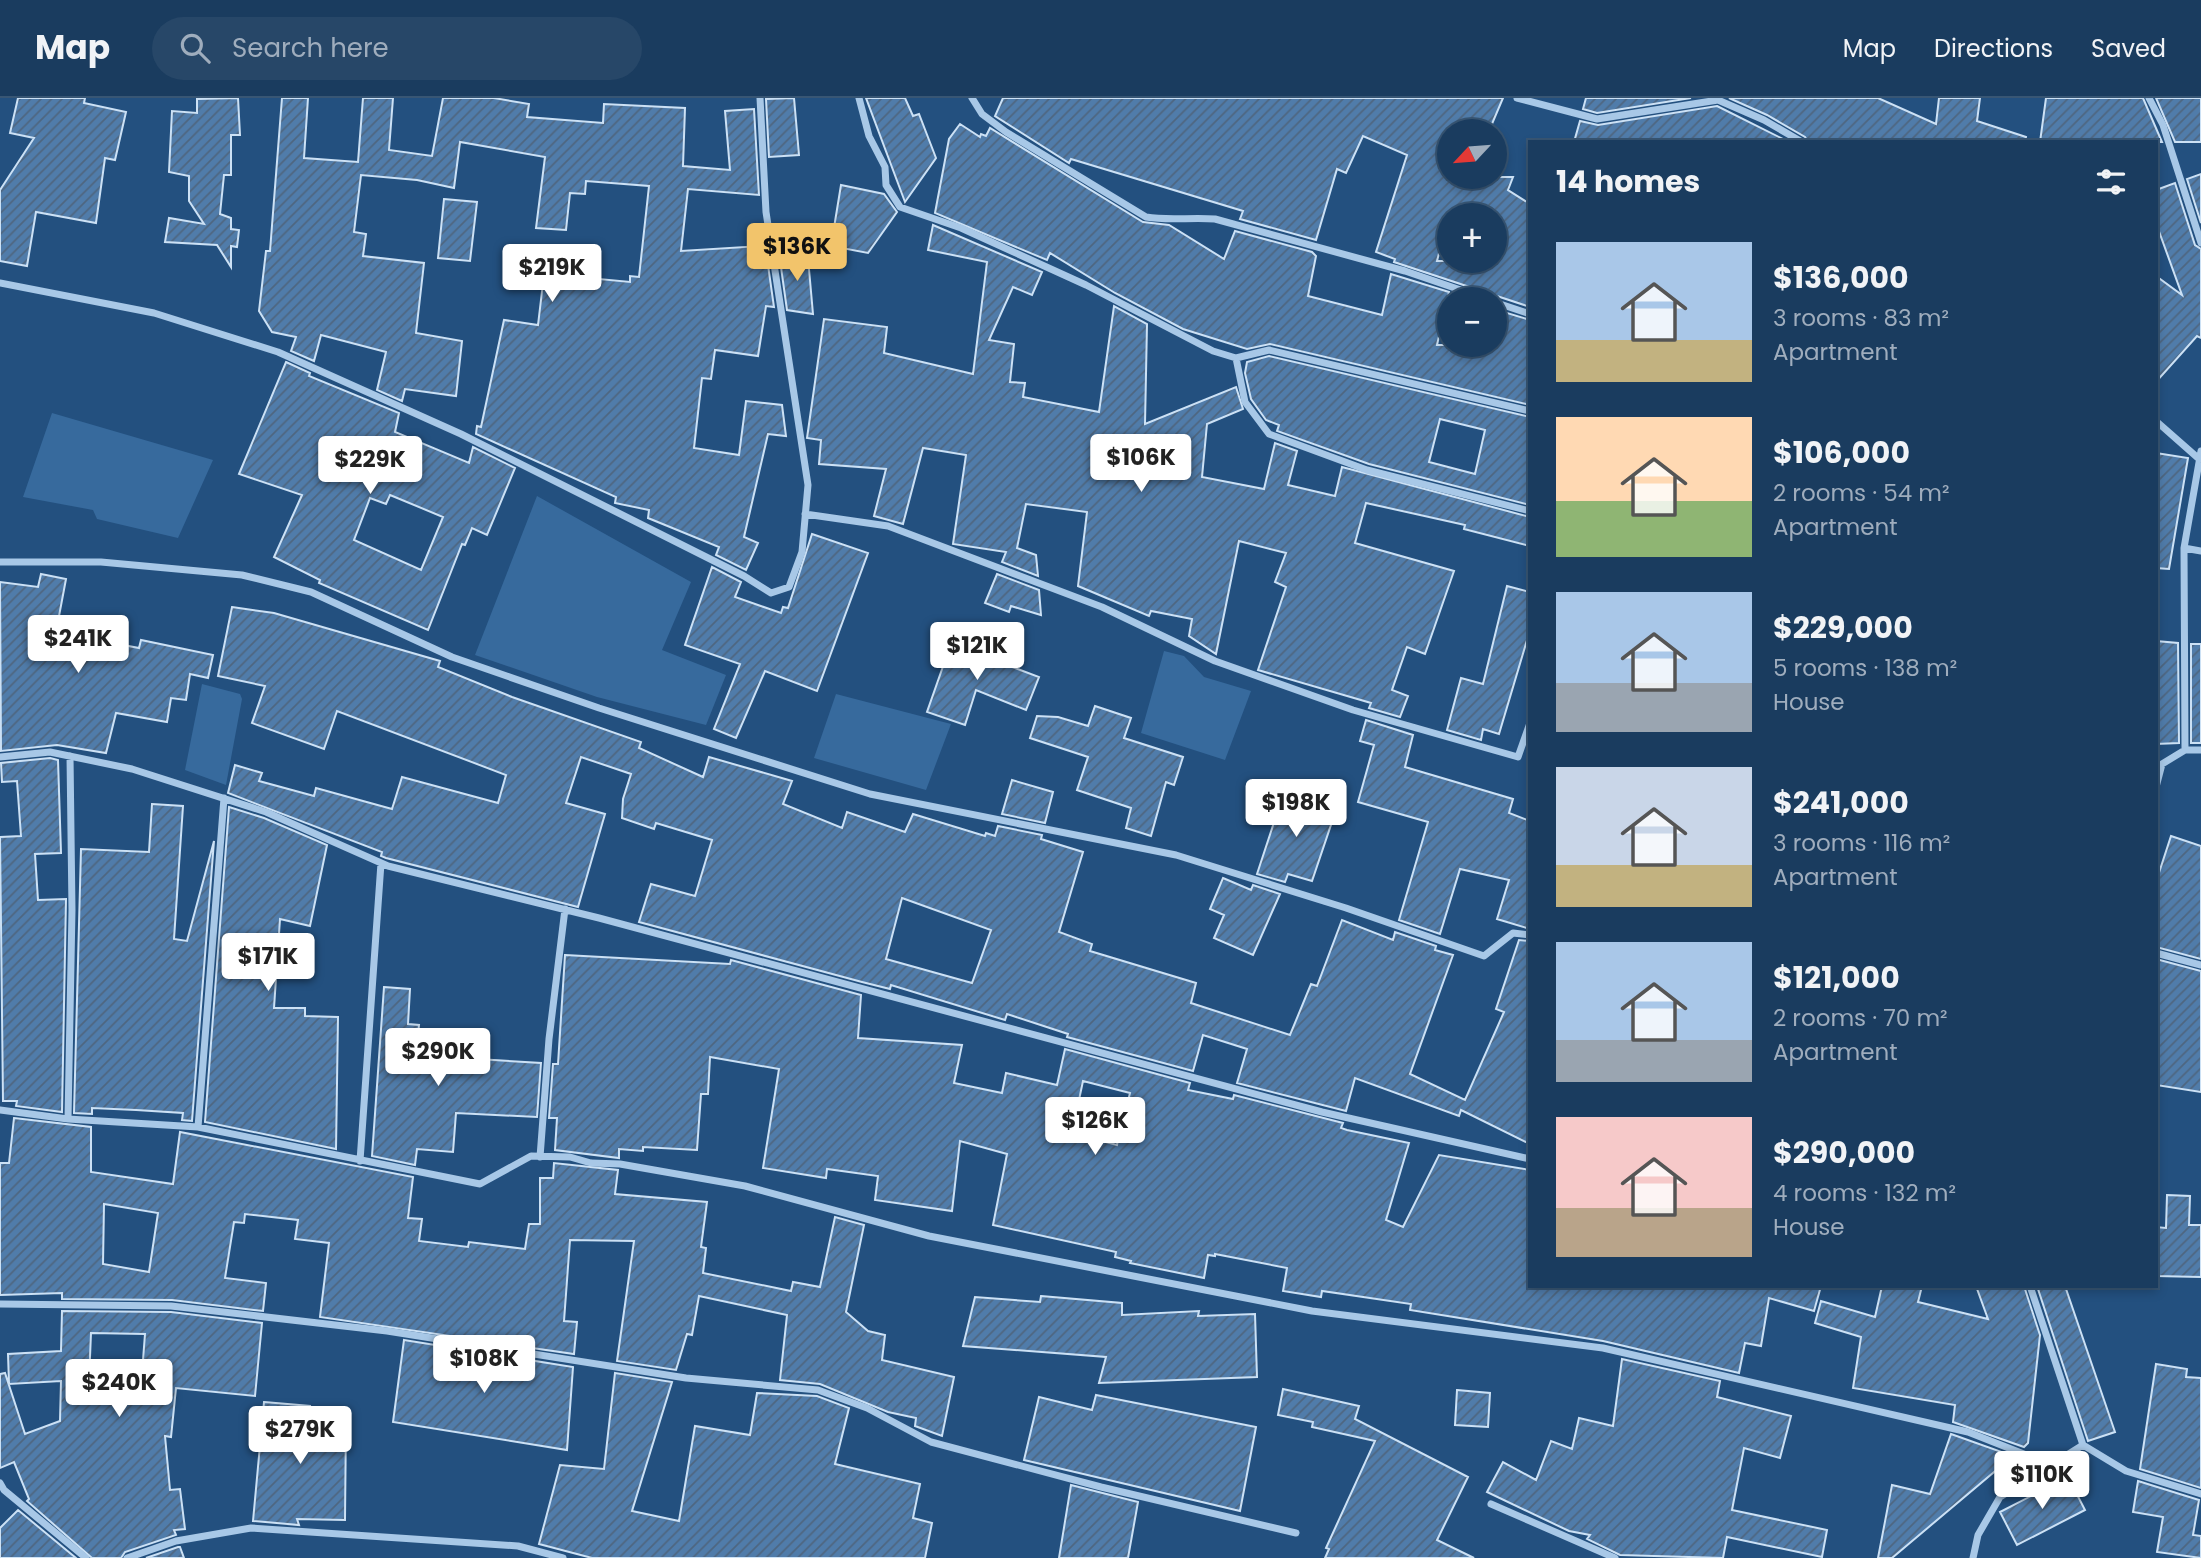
<!DOCTYPE html>
<html lang="en">
<head>
<meta charset="utf-8">
<style>
	body { margin:0; font-family:Poppins,sans-serif; background:#274768; color:#f1f3f6; height:100vh; display:flex; flex-direction:column; font-size:26px; white-space:nowrap }
	* { box-sizing:border-box; margin:0 }
	p { font-size:23px; color:#9fadbd }
	.icon { flex:none; width:38px; height:38px; fill:none; stroke:currentColor; stroke-width:2; stroke-linecap:round; stroke-linejoin:round }
	.map { position:relative; flex:1; overflow:hidden }
	.panel { position:absolute; left:1528px; top:42px; width:630px; height:1148px; display:flex; flex-direction:column; background:#1a3c5f; border-radius:0px; box-shadow:0 4px 10px #0003,0 0 0 2px #385674 }
	.panel>* { flex:none }
	.needle { width:46px; rotate:244deg }
	.tools { position:absolute; left:1437px; top:21px; display:grid; gap:14px }
	.tools a { display:grid; place-items:center; width:70px; height:70px; border-radius:50%; background:#1a3c5f; box-shadow:0 4px 10px #0003,0 0 0 2px #385674; font-size:35px }
	.price { position:absolute; translate:-50% -60px; padding:0 16px; border-radius:7px; background:#fff; color:#222; font-size:23px; line-height:46px; filter:drop-shadow(0 2px 4px #0008) }
	.price::after { content:''; position:absolute; left:50%; top:42px; width:21px; height:16px; margin-left:-10px; background:inherit; clip-path:polygon(0 0,100% 0,50% 100%) }
	.price.current { background:#f2c46b; color:#111 }
	ul { padding:0; list-style:none }
	li { display:flex; align-items:center; gap:21px; height:175px; padding:0 28px }
	li span { display:grid; place-items:center; flex:none; width:196px; height:140px; border-radius:0px; color:#555 }
	li>.icon { margin-inline-start:auto }
	span .icon { width:84px; height:84px; fill:#fffc; stroke-width:1 }
	li b { font-size:30px }
	h2 { display:flex; justify-content:space-between; align-items:center; height:84px; padding:0 28px; font-size:30px }
	header { display:flex; align-items:center; gap:42px; box-sizing:border-box; height:98px; padding:0 35px; background:#1a3c5f; border-bottom:2px solid #385674 }
	header strong { font-size:33px }
	nav { display:flex; gap:38px; margin-inline-start:auto; font-size:24px }
	.search { width:490px; height:63px; background:#274768; display:flex; align-items:center; gap:18px; box-sizing:border-box; padding:0 24px; border-radius:38px; color:#9fadbd; font-size:26px }
	.map>svg:first-child { display:block }
	.green { fill:#376a9d }
	.building { fill:url(#building-hatch); stroke:#cce1f5; stroke-width:2; fill-rule:evenodd }
	.lines { fill:none; stroke-linecap:round; stroke-linejoin:round }
	.minor { stroke:#a8c8e7; stroke-width:7 }
</style>
</head>
<body>
<header>
<strong>Map</strong>
<div class="search"><svg class="icon" aria-label="search" viewBox="0 0 24 24"><circle cx="10" cy="10" r="6"/><path d="M15 15l6 6"/></svg>Search here</div>
<nav><a>Map</a><a>Directions</a><a>Saved</a></nav>
</header>
<div class="map">
<svg width="2201" height="1460" viewBox="0 0 2201 1460">
	<defs>
		<pattern id="building-hatch" width="6" height="6" patternUnits="userSpaceOnUse" patternTransform="scale(1.75)"><rect width="6" height="6" fill="#507caa"/><path d="M-1 1l2-2M0 6l6-6M5 7l2-2" fill="none" stroke="#4e6680"/></pattern>
	</defs>
	<rect width="100%" height="100%" fill="#23507f"/>
	<!-- green -->
	<path class="green" d="M52 315 213 362 178 440 97 421 93 412 23 399Z
		M537 398 691 484 662 552 726 577 706 627 597 599 475 557Z
		M1164 553 1184 558 1204 579 1251 593 1225 662 1141 635Z
		M202 586 240 596 242 601 226 687 185 672Z
		M836 596 951 626 926 692 814 660Z"/>
	<!-- building -->
	<path class="building" d="M18 0H85L84 5 126 14 115 62 105 60 96 125 36 114 27 168 0 163V92L34 40 10 35Z
		M238 0 240 37H231V77H224L220 116 231 120V131L239 132 237 149 231 148V169L217 147 165 144 169 120 204 126 189 103V78L169 74 172 13 197 15V1Z
		M282 0H308L304 60 358 64 363 0H393L389 52 432 58 443 0H494L529 6 527 19 603 25 604 6 685 10 683 68 730 72 725 13 754 11 759 97 688 91 681 153 761 148V152L766 153 774 209 766 208 758 258 715 252 711 281 702 280 694 350 739 357 746 303 782 307 786 338 768 336 744 439 758 445 746 472 716 457 719 449 648 420 649 412 615 405 616 399 476 336 477 328 481 329 504 222 538 227 543 185 588 190 589 180 630 184V178L639 179 649 88 586 83 585 96 570 95 566 132 536 130 545 59 460 44 454 90 417 82 361 77 354 134 366 136 363 158 424 165 416 235 462 243 456 298 405 291 402 303 377 292 386 254 321 237 314 263 291 253 296 239 272 234 259 213 266 153H270Z
		M794 0 799 57 769 59 766 1Z
		M866 0H905L913 18 919 16 936 60 905 104Z
		M1003 0H1503L1489 33H1449V79H1513L1508 92 1530 106V209L1394 164 1395 161 1376 154 1407 57 1363 38 1346 75 1337 71 1316 142 1240 121 1243 113 1071 61 1069 65 995 18ZM1449 117H1494V163H1437Z
		M1586 0H1691L1597 15 1583 11Z
		M1729 0H1878L1936 26 1939 0H1980L1977 23 2026 39 2025 44H1808L1805 39 1767 17Z
		M2046 0H2143L2162 44H2040Z
		M2156 0H2201V44H2175Z
		M1717 8 1789 44H1574L1580 23 1598 27Z
		M960 26 980 39 981 36 986 38 990 30 1143 124 1169 127 1224 161 1235 133 1312 154 1316 158 1308 198 1382 217 1391 176 1449 194 1437 247H1494V211L1530 222V307L1270 246 1247 251 1183 231 1115 195 1050 155 1047 162 935 115 949 41Z
		M2201 76V125L2187 81Z
		M2175 85 2195 147 2201 151V240L2197 238 2156 284V178L2182 197 2156 125V92Z
		M841 87 884 96 897 114 868 155 831 148Z
		M444 101 477 104 470 163 438 160Z
		M933 127 1042 174 1032 197 1013 189 989 242 1014 246 1010 284 1025 285 1023 299 1099 314 1114 208 1147 226 1145 326 1236 289 1243 311 1207 326 1202 379 1264 391 1275 345 1297 353 1288 387 1335 398 1342 369 1530 419V448L1464 431 1465 427 1366 405 1355 445 1454 473 1425 556 1407 549 1392 592 1408 598 1400 619 1369 610 1371 605 1258 572 1286 489 1275 484 1286 455 1239 443 1216 556 1189 538 1192 521 1151 513 1149 518 1078 488 1087 414 1026 406 1017 450 1036 457 1038 478 1002 464 1006 454 953 446 966 357 923 350 903 426 874 418 886 371 819 366 821 342 807 340 824 221 887 229 884 255 973 276 987 164 928 152Z
		M779 155 808 160 813 216 787 212Z
		M1269 258 1530 319V407L1369 366 1277 333 1279 327 1266 322 1251 301 1245 275 1247 264ZM1440 321 1485 332 1475 376 1429 364Z
		M286 264 310 275 309 278 399 315 395 334 469 365 473 349 515 370 487 437 472 430 465 447 462 446 428 532 319 485 320 482 274 459 302 397 239 376ZM390 397 443 419 421 472 354 442 370 400 386 406Z
		M2156 355 2188 360 2169 471 2156 470Z
		M812 436 868 455 817 593 765 573 736 640 714 631 740 566 685 547 712 469 741 484 735 499 781 515 783 509 788 510Z
		M41 476 66 481 56 534 139 550 141 542 213 557 208 580 190 576 186 602 171 600 167 624 116 615 106 655 57 647 1 653 0 484 38 489Z
		M997 476 1039 492 1041 517 1011 508 1009 514 985 505Z
		M1507 488 1530 494V532L1499 636 1483 631 1481 642 1447 632 1461 580 1483 586Z
		M232 509 274 515 440 563 438 569 512 599 641 644 639 650 703 679 709 659 792 683 783 706 842 730 847 714 905 734 913 716 985 738 986 735 995 738 998 728 1042 737 1041 741 1083 754 1059 834 1092 846 1090 853 1196 885 1191 905 1290 937 1311 886 1317 888 1342 822 1393 842 1395 834 1436 848 1435 852 1453 857 1410 976 1465 1002 1504 914 1496 911 1519 842 1530 843V1046L1461 1012 1459 1018 1355 980 1346 1013 1237 985 1247 951 1203 937 1193 973 1067 939 1068 936 1007 916 1005 922 891 887 890 891 862 884 639 824 651 786 695 798 712 742 656 725 654 731 622 720 623 701 631 676 581 659 566 705 605 716 578 809 386 760 381 758 382 754 228 695 235 667 262 675 259 683 314 698 316 690 392 711 402 679 498 705 506 677 337 613 324 651 252 625 265 588 218 578ZM902 800 991 832 972 885 886 861Z
		M953 540 993 554 991 561 1039 579 1026 612 976 592 965 627 927 614Z
		M2156 543 2178 545 2179 645 2156 646Z
		M2191 546H2201V645H2191Z
		M1095 608 1131 620 1124 640 1183 659 1174 687 1166 684 1151 738 1126 730 1131 710 1077 692 1088 659 1030 640 1037 618 1058 619 1088 628Z
		M1366 622 1413 637 1405 669 1513 701 1509 715 1530 723V831L1497 821 1509 782 1460 771 1440 836 1399 822 1428 724 1358 704 1374 647 1360 643Z
		M50 660 58 662 61 755 35 756 38 802 66 801 62 1014 16 1008 17 1003H3L0 739 21 738 17 683 2 684 1 665Z
		M1012 682 1053 694 1045 725 1002 716Z
		M1284 694 1336 712 1312 783 1288 776 1285 784 1257 776Z
		M152 706 183 708 174 841 187 843 214 743 192 1023 182 1022 183 1015 136 1012 92 1010V1016L74 1015 81 751 149 754Z
		M229 709 264 720 327 747 310 828 280 821 274 910H305V918L338 919 336 1051 205 1024Z
		M2171 738 2201 748V861L2156 849V784Z
		M1223 780 1251 792 1253 787 1280 796 1253 857 1214 840 1224 817 1210 811Z
		M565 857 730 866 731 862 861 897 858 940 962 947 954 985 1002 995 1006 975 1057 987 1065 951 1190 985 1188 992 1233 1001 1234 997 1343 1025 1341 1030 1347 1032 1409 1045 1386 1122 1403 1129 1439 1057 1530 1072V1188H1821L1814 1213 1769 1200 1761 1248 1745 1245 1739 1275 1603 1243 1410 1212 1411 1206 1322 1193 1321 1199 1283 1193 1287 1170 1215 1156V1158L1208 1157 1204 1180 1130 1165 1131 1163 1115 1159 1116 1154 993 1127 1007 1056 960 1043 952 1113 875 1102 878 1078 827 1071 826 1080 763 1070 779 971 710 959 708 996H701L697 1052 643 1049V1053L619 1051V1060L555 1052 557 1020H549L553 966H558ZM1083 983 1130 995 1117 1047 1072 1035Z
		M2156 861 2201 873V994L2156 987Z
		M384 889 410 891 408 926 419 927 417 947 462 951 461 960 541 965 537 1019 456 1015 453 1054 417 1051 415 1067 372 1058Z
		M14 1020 91 1029V1074L173 1086 180 1034 413 1079 408 1120 422 1121 419 1143 468 1149 469 1144 525 1151 529 1126H540V1080H553L554 1065 618 1072 615 1096 707 1104 701 1149 706 1150 703 1175 791 1193 793 1184 820 1189 835 1119 864 1127 846 1214 868 1233 885 1237 882 1262 954 1279 942 1338 915 1328 916 1320 888 1314 820 1286 780 1282 787 1217 699 1198 692 1237 687 1236 676 1272 617 1263 634 1143 570 1142 564 1223 577 1224 574 1256 320 1219 329 1145 295 1141 298 1122 245 1116 244 1125 234 1124 225 1180 266 1185 263 1213 172 1202 62 1201V1195L0 1197V1065H9ZM104 1106 158 1115 149 1174 103 1166Z
		M2167 1097 2190 1098 2189 1127H2201V1179L2156 1178V1129L2166 1130Z
		M1882 1188H1922L1918 1204 1988 1221 1976 1188H2024L2040 1237 2028 1345 2024 1349 1953 1324 1955 1307 1853 1290 1861 1239 1815 1225 1821 1203 1875 1219Z
		M2037 1188H2065L2115 1334 2088 1343Z
		M1041 1198 1122 1205V1217L1199 1213 1198 1218 1255 1216 1257 1279 1099 1285 1106 1259 963 1248 975 1199 1040 1204Z
		M62 1213 171 1214 262 1225 255 1298 176 1290 171 1339 165 1338 170 1392 180 1391 185 1431 174 1432 176 1437 125 1454 121 1460H92L27 1403 29 1401 14 1364 0 1370V1276L5 1275 25 1336 60 1323 61 1283 9 1286 8 1256 61 1253ZM91 1235 145 1236 141 1288 89 1283Z
		M404 1242 573 1269 567 1352 393 1324Z
		M1622 1261 1720 1283 1717 1299 1791 1318 1780 1360 1744 1350 1732 1412 1827 1432 1822 1459 1727 1439 1723 1460 1620 1457 1587 1441 1590 1437 1569 1433 1487 1394 1503 1364 1536 1382 1551 1343 1572 1351 1579 1320 1613 1328Z
		M2156 1266 2187 1271 2186 1279 2201 1280V1390L2140 1371Z
		M615 1275 672 1284 632 1413 679 1423 695 1328 750 1337 757 1295 817 1298 849 1310 835 1366 920 1386 913 1420 932 1425 925 1460H592L539 1446 560 1367 604 1371Z
		M1283 1291 1359 1308 1355 1321 1468 1379 1437 1442 1474 1460H1325L1329 1451 1326 1450 1375 1343 1312 1329 1313 1324 1278 1317Z
		M1457 1292 1490 1295 1488 1329 1455 1327Z
		M1096 1297 1256 1329 1240 1413 1024 1362 1039 1299 1092 1312Z
		M264 1304 310 1308 309 1318 346 1321 345 1422 297 1421 299 1427 253 1423Z
		M1951 1336 2013 1358 1892 1460H1878L1892 1387 1930 1396Z
		M2068 1379 2085 1412 2017 1447 2000 1414Z
		M2138 1383 2199 1402 2193 1437 2201 1438V1460L2157 1454 2163 1419 2133 1414Z
		M1071 1387 1138 1404 1128 1460H1059Z
		M18 1412 76 1460H0V1430Z
		M180 1449 184 1460H146L178 1449Z"/>
	<g class="lines">
		<!-- minor -->
		<path class="minor" d="M859 0 869 38 885 69 886 87 900 109 961 130 1086 187 1213 253 1236 260 1269 252 1530 313
			M972 0 982 16 1006 34 1146 119C1169 123 1191 119 1215 121L1405 173 1487 201
			M1517 0 1597 21 1718 2 1764 22 1802 44
			M2149 0 2163 27 2201 145
			M0 185 154 215 278 254 461 336 744 478 771 495 789 489 802 454 808 387 766 114 760 0
			M1494 204 1530 216
			M1236 260 1245 304 1269 336 1367 372 1530 413
			M2156 323 2199 361
			M805 416 888 428 1102 509 1215 563 1353 612 1518 659 1530 625
			M2184 450 2201 453
			M0 464H101L242 477 311 494 452 559 599 610 870 696 1176 757 1346 810 1484 858 1513 835 1530 837
			M2185 652H2201
			M0 659 50 654 132 671 266 714 388 768 599 820 1322 1014 1530 1061
			M2156 689 2162 666 2185 652 2184 450 2201 353
			M2156 855 2201 867
			M0 1012 68 1021 198 1029 480 1086 531 1058 570 1059 591 1065 620 1066 745 1088 929 1138 1312 1213 1603 1250 1968 1334 2049 1366
			M68 1021 72 812 70 658
			M198 1029 224 700
			M540 1059 549 941 565 811
			M360 1063 381 765
			M2030 1188 2083 1347 2126 1373 2201 1396
			M0 1206 171 1208 387 1233 686 1280 818 1292 867 1310 931 1344 1101 1389 1296 1435
			M0 1385 4 1392 86 1460
			M1491 1406 1615 1460
			M127 1460 176 1443 251 1430 518 1448 563 1460
			M1973 1460 1978 1437 2000 1399 2083 1347"/>
	</g>
</svg>
<div class="tools">
<a><svg class="needle" viewBox="-14 -14 28 28"><path d="M0-13l5 13h-10z" fill="#e53935"/><path d="M0 13l5-13h-10z" fill="#9fadbd"/></svg></a>
<a>+</a>
<a>−</a>
</div>
<b class="price current" style="left:797px;top:185px">$136K</b>
<b class="price" style="left:552px;top:206px">$219K</b>
<b class="price" style="left:1141px;top:396px">$106K</b>
<b class="price" style="left:370px;top:398px">$229K</b>
<b class="price" style="left:78px;top:577px">$241K</b>
<b class="price" style="left:977px;top:584px">$121K</b>
<b class="price" style="left:1296px;top:741px">$198K</b>
<b class="price" style="left:268px;top:895px">$171K</b>
<b class="price" style="left:438px;top:990px">$290K</b>
<b class="price" style="left:1095px;top:1059px">$126K</b>
<b class="price" style="left:484px;top:1297px">$108K</b>
<b class="price" style="left:119px;top:1321px">$240K</b>
<b class="price" style="left:300px;top:1368px">$279K</b>
<b class="price" style="left:2042px;top:1413px">$110K</b>
<section class="panel">
<h2>14 homes<svg class="icon" aria-label="filters" viewBox="0 0 24 24"><path d="M4 7h16M4 17h16"/><circle cx="9" cy="7" r="2"/><circle cx="15" cy="17" r="2"/></svg></h2>
<ul>
<li><span style="background:linear-gradient(#a9c7e8 70%,#c2b280 0)"><svg class="icon" aria-label="home" viewBox="0 0 24 24"><path d="M3 11l9-7 9 7M6 9v11h12V9"/></svg></span><div><b>$136,000</b><p>3 rooms · 83 m²</p><p>Apartment</p></div></li>
<li><span style="background:linear-gradient(#ffd9b3 60%,#8fb573 0)"><svg class="icon" aria-label="home" viewBox="0 0 24 24"><path d="M3 11l9-7 9 7M6 9v11h12V9"/></svg></span><div><b>$106,000</b><p>2 rooms · 54 m²</p><p>Apartment</p></div></li>
<li><span style="background:linear-gradient(#a9c7e8 65%,#9aa5b1 0)"><svg class="icon" aria-label="home" viewBox="0 0 24 24"><path d="M3 11l9-7 9 7M6 9v11h12V9"/></svg></span><div><b>$229,000</b><p>5 rooms · 138 m²</p><p>House</p></div></li>
<li><span style="background:linear-gradient(#c9d6e8 70%,#c2b280 0)"><svg class="icon" aria-label="home" viewBox="0 0 24 24"><path d="M3 11l9-7 9 7M6 9v11h12V9"/></svg></span><div><b>$241,000</b><p>3 rooms · 116 m²</p><p>Apartment</p></div></li>
<li><span style="background:linear-gradient(#a9c7e8 70%,#9aa5b1 0)"><svg class="icon" aria-label="home" viewBox="0 0 24 24"><path d="M3 11l9-7 9 7M6 9v11h12V9"/></svg></span><div><b>$121,000</b><p>2 rooms · 70 m²</p><p>Apartment</p></div></li>
<li><span style="background:linear-gradient(#f6c9c9 65%,#b9a48a 0)"><svg class="icon" aria-label="home" viewBox="0 0 24 24"><path d="M3 11l9-7 9 7M6 9v11h12V9"/></svg></span><div><b>$290,000</b><p>4 rooms · 132 m²</p><p>House</p></div></li>
</ul>
</section>
</div>
</body>
</html>
